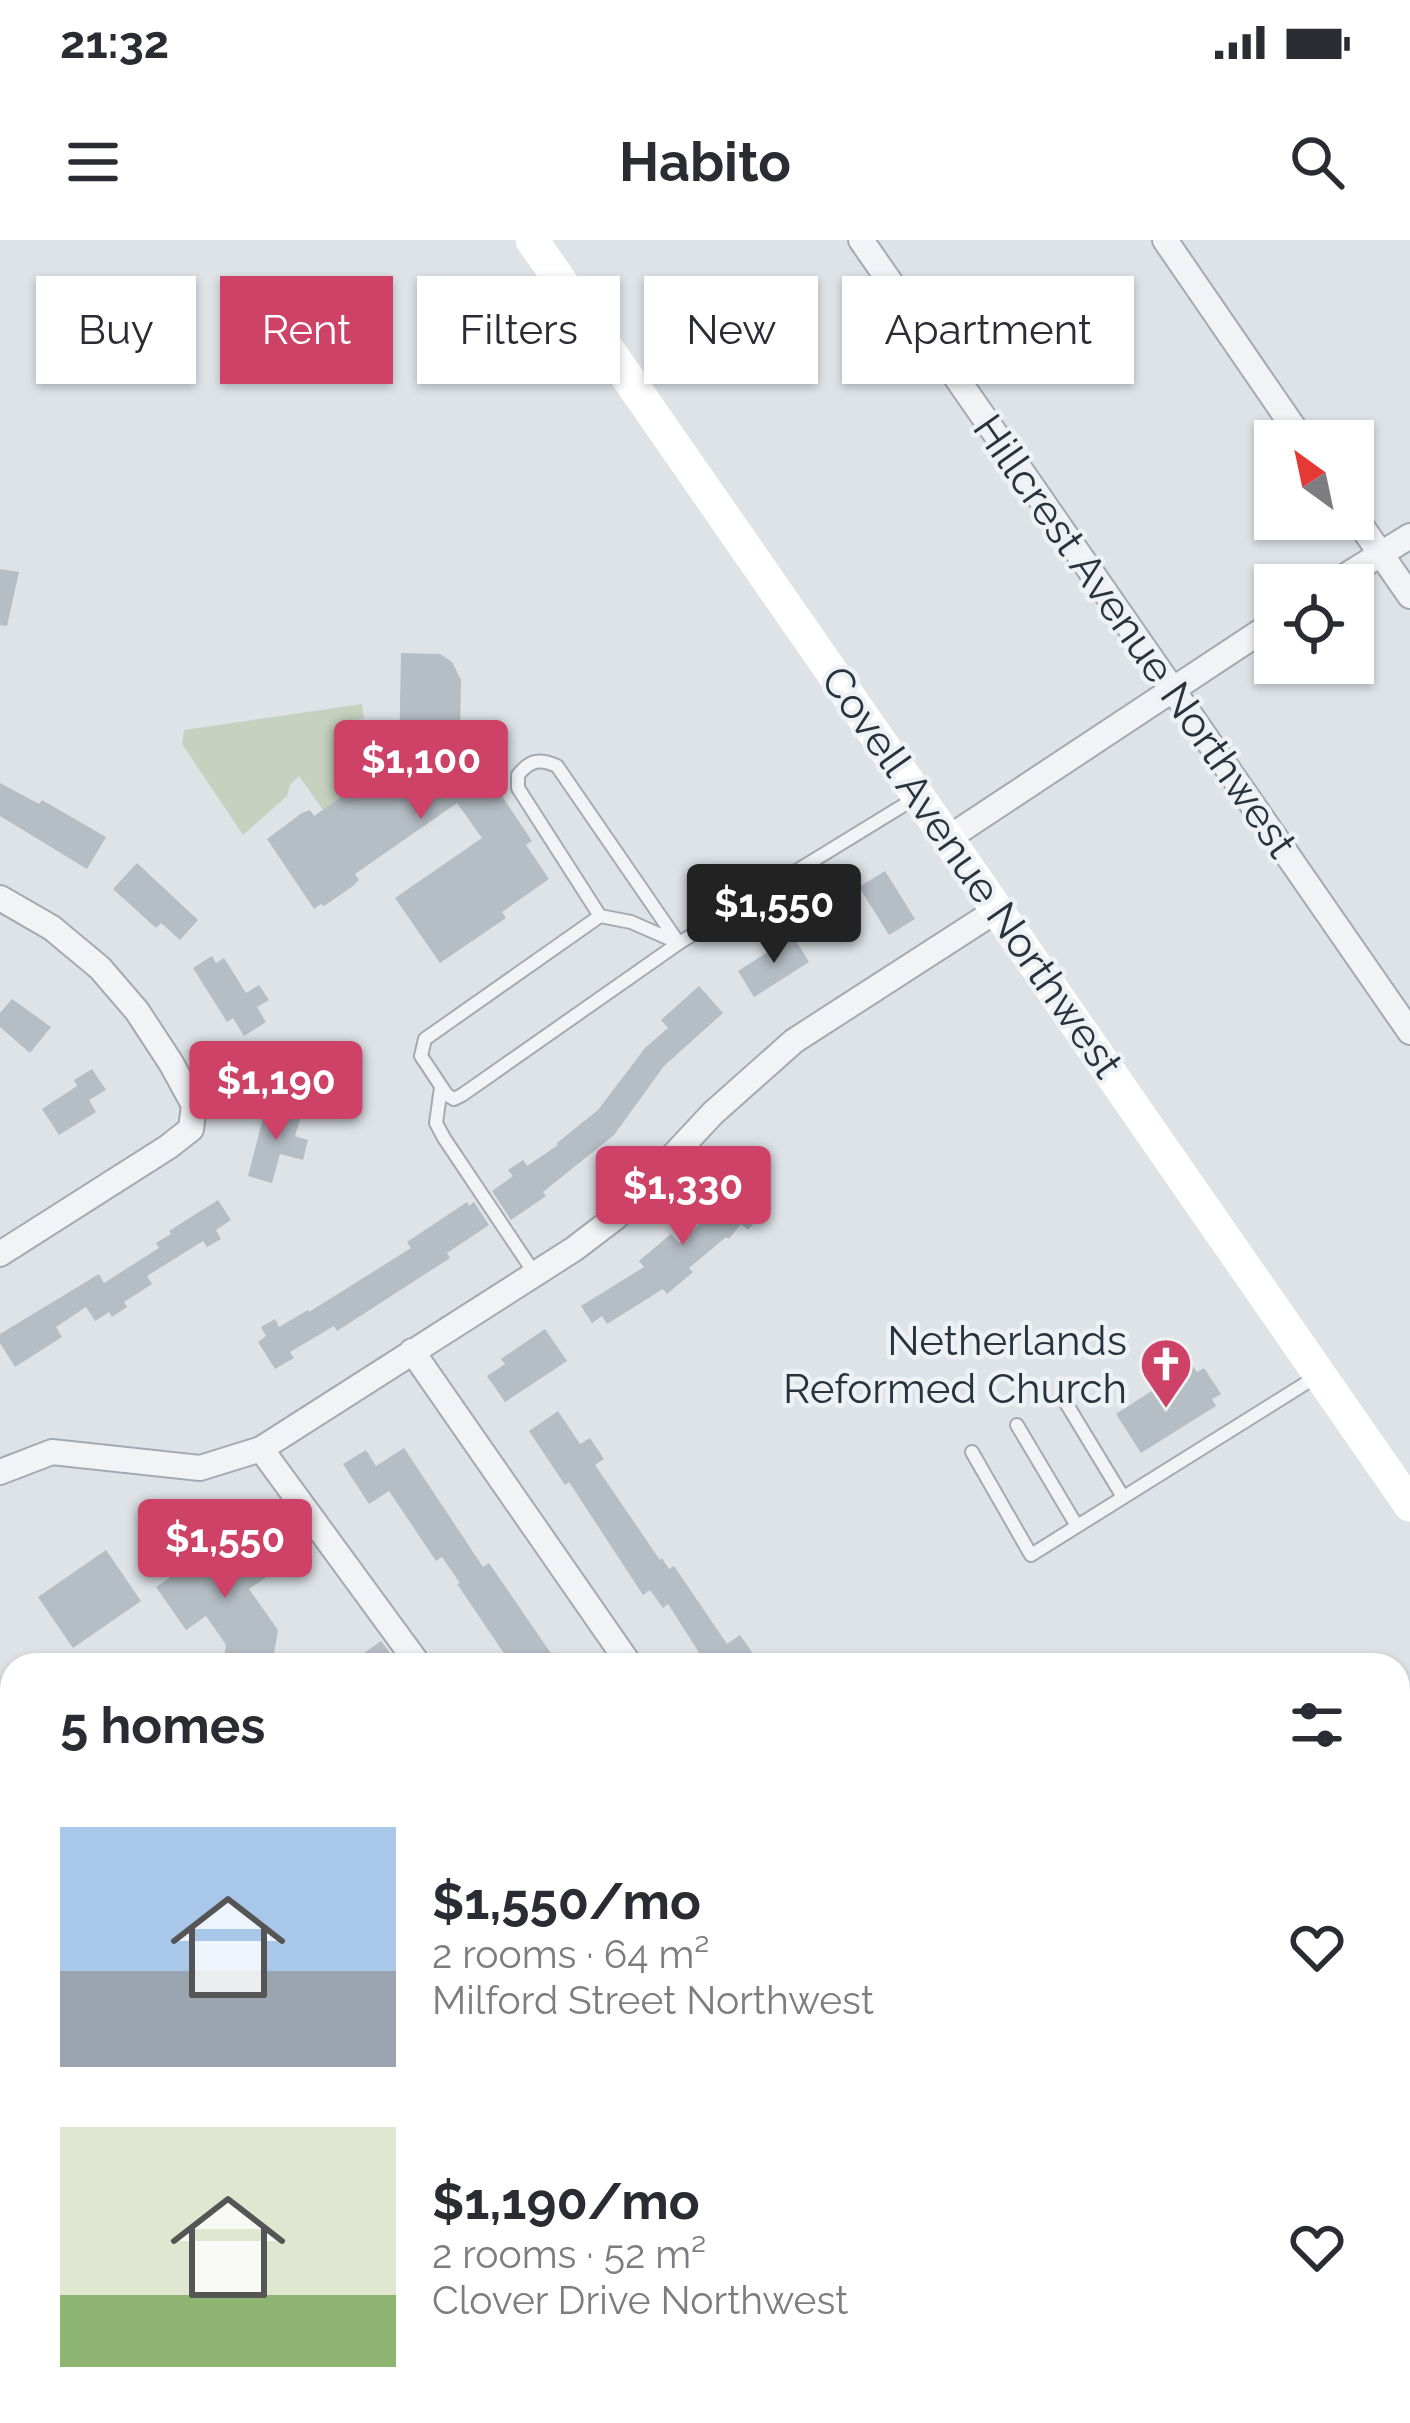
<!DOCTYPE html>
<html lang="en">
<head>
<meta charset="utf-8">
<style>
	body { margin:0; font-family:Raleway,sans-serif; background:#f7f7f7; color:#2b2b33; height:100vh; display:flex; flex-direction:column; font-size:45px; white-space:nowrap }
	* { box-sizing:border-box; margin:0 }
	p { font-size:39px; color:#7c7c81 }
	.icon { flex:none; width:66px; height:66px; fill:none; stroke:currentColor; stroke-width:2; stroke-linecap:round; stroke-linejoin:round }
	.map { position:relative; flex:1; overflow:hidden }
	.side { position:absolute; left:0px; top:1413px; width:1410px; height:771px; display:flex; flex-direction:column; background:#fff; border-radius:36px 36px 0 0; box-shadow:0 3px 9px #0004 }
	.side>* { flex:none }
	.top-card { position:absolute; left:36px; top:36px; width:1338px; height:108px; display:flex; gap:24px }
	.needle { width:78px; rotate:327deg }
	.controls { position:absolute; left:1254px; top:180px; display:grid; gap:24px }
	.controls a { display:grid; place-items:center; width:120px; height:120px; border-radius:0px; background:#fff; box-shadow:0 3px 9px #0004; font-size:60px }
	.price { position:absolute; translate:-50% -102px; padding:0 27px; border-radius:12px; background:#ce4267; color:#fff; font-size:39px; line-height:78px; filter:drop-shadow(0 3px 6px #0008) }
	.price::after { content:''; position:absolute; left:50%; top:72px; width:36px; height:27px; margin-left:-18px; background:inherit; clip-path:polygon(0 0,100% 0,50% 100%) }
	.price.on { background:#222; color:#fff }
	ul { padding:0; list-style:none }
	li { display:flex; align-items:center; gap:36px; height:300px; padding:0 60px }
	li span { display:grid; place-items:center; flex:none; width:336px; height:240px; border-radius:0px; color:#555 }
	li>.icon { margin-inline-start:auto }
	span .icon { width:144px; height:144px; fill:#fffc; stroke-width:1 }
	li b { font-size:51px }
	h2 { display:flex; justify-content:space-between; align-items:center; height:144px; padding:0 60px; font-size:51px }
	.tag { padding:0 42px; border-radius:0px; background:#fff; box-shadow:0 3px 9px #0004; font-size:42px; line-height:108px }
	.tag.on { background:#ce4267; color:#fff }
	.status { display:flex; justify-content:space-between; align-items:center; height:84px; padding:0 60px; background:#fff; direction:ltr }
	.status svg { height:33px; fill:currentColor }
	header { display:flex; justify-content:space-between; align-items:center; height:156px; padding:0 60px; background:#fff; font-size:54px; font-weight:700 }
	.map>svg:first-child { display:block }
	.green { fill:#c6d2bf }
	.building { fill:#b5bdc5 }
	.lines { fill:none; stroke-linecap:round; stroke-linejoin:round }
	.lane-casing { stroke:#a3abb2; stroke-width:16 }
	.street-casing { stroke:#a3abb2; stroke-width:28 }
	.lane { stroke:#f1f3f6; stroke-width:12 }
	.street { stroke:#f1f3f6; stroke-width:24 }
	.secondary { stroke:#fff; stroke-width:33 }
	.labels { text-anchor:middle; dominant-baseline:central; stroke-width:9; stroke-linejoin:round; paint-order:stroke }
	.street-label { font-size:42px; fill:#27333f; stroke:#eef2f5 }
	.poi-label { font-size:42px; fill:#27333f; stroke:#eef2f5; text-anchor:end }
</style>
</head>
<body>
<div class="status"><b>21:32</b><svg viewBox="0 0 49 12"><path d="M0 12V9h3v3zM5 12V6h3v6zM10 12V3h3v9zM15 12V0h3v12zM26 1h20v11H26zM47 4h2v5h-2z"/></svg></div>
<header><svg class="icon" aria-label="menu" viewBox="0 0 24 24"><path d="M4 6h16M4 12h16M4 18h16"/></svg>Habito<svg class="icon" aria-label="search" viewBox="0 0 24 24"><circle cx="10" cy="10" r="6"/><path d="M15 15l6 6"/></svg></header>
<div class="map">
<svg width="1410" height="2183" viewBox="0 0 1410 2183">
	<rect width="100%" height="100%" fill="#dee3e8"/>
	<!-- green -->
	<path class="green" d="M362 464 364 479 351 480 362 543 323 570 299 536 290 545 287 556 243 595 182 504 184 490Z"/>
	<!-- building -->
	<path class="building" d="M0 329 19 332 7 386 0 385Z
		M401 413 440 414 452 422 461 440 460 493 532 601 526 605 549 639 502 672 506 678 440 723 395 658 482 598 457 563 355 634 359 640 353 646 324 666 321 664 314 669 267 599 302 573 310 570 314 576 399 517Z
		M0 543 39 564 42 560 106 597 87 629 0 576Z
		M137 623 198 680 180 700 161 683 156 688 113 649Z
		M885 631 915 679 889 695 859 647Z
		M793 696 809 722 754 757 738 731Z
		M212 716 216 723 224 718 246 753 259 745 269 760 257 767 266 782 244 796 233 778 227 782 193 728Z
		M699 746 723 773 664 826 614 895 543 952 546 956 511 980 492 951 513 936 508 930 523 920 527 926 558 905 557 903 598 870 645 808 668 788 661 780Z
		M12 759 51 787 30 813 0 787V773Z
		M92 829 106 850 89 860 96 872 59 895 42 869 77 846 74 840Z
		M318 838 340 845 331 872 309 864Z
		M266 867 301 876 295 896 308 900 303 920 280 914 272 943 248 936Z
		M733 925 766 953 753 969 760 975 748 990 741 984 729 999 726 997 689 1028 693 1032 667 1054 663 1049 607 1084 602 1076 592 1083 581 1066 644 1027 639 1021 671 994 679 1003 705 980 696 973Z
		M218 960 231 980 216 990 221 999 207 1007 203 1001 147 1036 152 1044 124 1062 127 1067 112 1077 109 1072 95 1081 86 1067 56 1087 62 1097 15 1127 0 1103V1094L99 1034 104 1043 159 1008 156 1003 171 994 169 991Z
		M467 962 469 966 474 962 489 985 447 1013 450 1018 337 1091 334 1086 290 1112 294 1118 275 1129 258 1102 266 1096 261 1087 275 1079 279 1087 308 1070 309 1072 411 1008 407 1002Z
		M545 1089 567 1121 505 1162 487 1136 505 1124 501 1119Z
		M1192 1125 1197 1132 1204 1128 1221 1154 1212 1159 1216 1166 1141 1213 1116 1174Z
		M558 1171 580 1204 590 1198 604 1219 595 1225 660 1320 662 1318 669 1329 674 1326 727 1404 740 1395 752 1412 732 1425H707L668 1364 663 1368 650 1350 643 1355 569 1242 565 1245 529 1191Z
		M404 1208 483 1327 489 1323 559 1425H512L457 1344 460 1343 442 1317 436 1321 389 1251 369 1264 343 1224 366 1210 376 1226Z
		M236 1291 268 1336 249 1349 278 1390 272 1425H223L226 1405 206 1376 186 1390 156 1347Z
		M106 1310 141 1361 73 1408 38 1357Z
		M381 1401 399 1425H347Z"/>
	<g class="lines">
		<!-- lane casing -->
		<g class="lane-casing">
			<path id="lane" d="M600 676 518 548V535C530 520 540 518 557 526L678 702
				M679 703 631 682 600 676 425 799 421 816 447 855 454 859 462 855 679 703 917 557
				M441 847 436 883 444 898 535 1034
				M1063 1158 1123 1257
				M1017 1185 1077 1286
				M972 1212 1031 1315 1319 1135
				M1398 1780 1410 1800"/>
		</g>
		<!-- street casing -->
		<g class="street-casing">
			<path id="street" d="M861 0 1410 792
				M1165 0 1303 201
				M1353 274 1410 356
				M1331 345 1410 296
				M947 599 1275 382
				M0 658 52 688 100 728 137 771 171 823 194 865 191 889 168 907 0 1014
				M412 1111 630 1425
				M261 1209 419 1425
				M0 1232 52 1212 200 1228 261 1209 574 1009 616 977 713 873 794 801 997 670
				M0 1521 12 1544
				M1398 2021 1410 2014
				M841 2172 845 2183
				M1321 2172 1328 2183"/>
		</g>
		<!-- lane -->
		<use href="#lane" class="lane"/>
		<!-- street -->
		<use href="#street" class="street"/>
		<!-- secondary -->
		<path class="secondary" d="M532 0C822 423 1120 842 1410 1265
			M1398 1713 1410 1705
			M647 2183 664 2172"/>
	</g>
	<!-- icons -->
	<defs>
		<g id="church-pin" transform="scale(2.7)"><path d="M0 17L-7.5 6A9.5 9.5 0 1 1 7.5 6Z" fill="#ce4267" stroke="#eef2f5"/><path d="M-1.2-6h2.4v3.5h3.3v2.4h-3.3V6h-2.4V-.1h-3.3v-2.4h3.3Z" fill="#fff"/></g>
	</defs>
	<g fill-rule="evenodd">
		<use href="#church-pin" x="1166" y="1124"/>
	</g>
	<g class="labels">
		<!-- street labels -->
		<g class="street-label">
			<text transform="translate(1135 396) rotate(55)">Hillcrest Avenue Northwest</text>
			<text transform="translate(972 632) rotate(55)">Covell Avenue Northwest</text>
		</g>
		<!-- poi labels -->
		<g class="poi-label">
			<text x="1127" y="1100">Netherlands<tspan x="1127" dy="48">Reformed Church</tspan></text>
		</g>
	</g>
</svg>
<div class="controls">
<a><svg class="needle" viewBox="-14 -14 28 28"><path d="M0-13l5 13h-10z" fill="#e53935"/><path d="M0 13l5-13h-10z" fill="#7c7c81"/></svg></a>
<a><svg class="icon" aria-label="locate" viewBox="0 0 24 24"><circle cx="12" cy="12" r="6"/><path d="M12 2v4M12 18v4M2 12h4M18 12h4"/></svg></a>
</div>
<b class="price" style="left:421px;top:582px">$1,100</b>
<b class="price on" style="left:774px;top:726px">$1,550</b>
<b class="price" style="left:276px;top:903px">$1,190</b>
<b class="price" style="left:683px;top:1008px">$1,330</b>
<b class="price" style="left:225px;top:1361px">$1,550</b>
<div class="top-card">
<a class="tag">Buy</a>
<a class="tag on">Rent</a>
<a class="tag">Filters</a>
<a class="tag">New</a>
<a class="tag">Apartment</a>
</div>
<section class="side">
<h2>5 homes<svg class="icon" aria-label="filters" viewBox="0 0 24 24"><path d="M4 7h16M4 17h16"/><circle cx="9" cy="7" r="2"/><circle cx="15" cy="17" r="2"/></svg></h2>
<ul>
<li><span style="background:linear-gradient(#a9c7e8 60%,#9aa5b1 0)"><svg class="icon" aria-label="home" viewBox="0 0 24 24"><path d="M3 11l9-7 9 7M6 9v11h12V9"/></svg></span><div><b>$1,550/mo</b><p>2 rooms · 64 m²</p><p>Milford Street Northwest</p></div><svg class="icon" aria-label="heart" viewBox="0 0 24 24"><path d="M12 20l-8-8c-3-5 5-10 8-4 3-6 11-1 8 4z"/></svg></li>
<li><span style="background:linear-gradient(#dfe7d0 70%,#8fb573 0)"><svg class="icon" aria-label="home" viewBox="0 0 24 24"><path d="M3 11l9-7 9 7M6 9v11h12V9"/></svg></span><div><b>$1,190/mo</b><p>2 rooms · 52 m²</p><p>Clover Drive Northwest</p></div><svg class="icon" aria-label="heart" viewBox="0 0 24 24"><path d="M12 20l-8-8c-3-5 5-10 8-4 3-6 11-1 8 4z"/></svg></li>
</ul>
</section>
</div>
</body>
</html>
